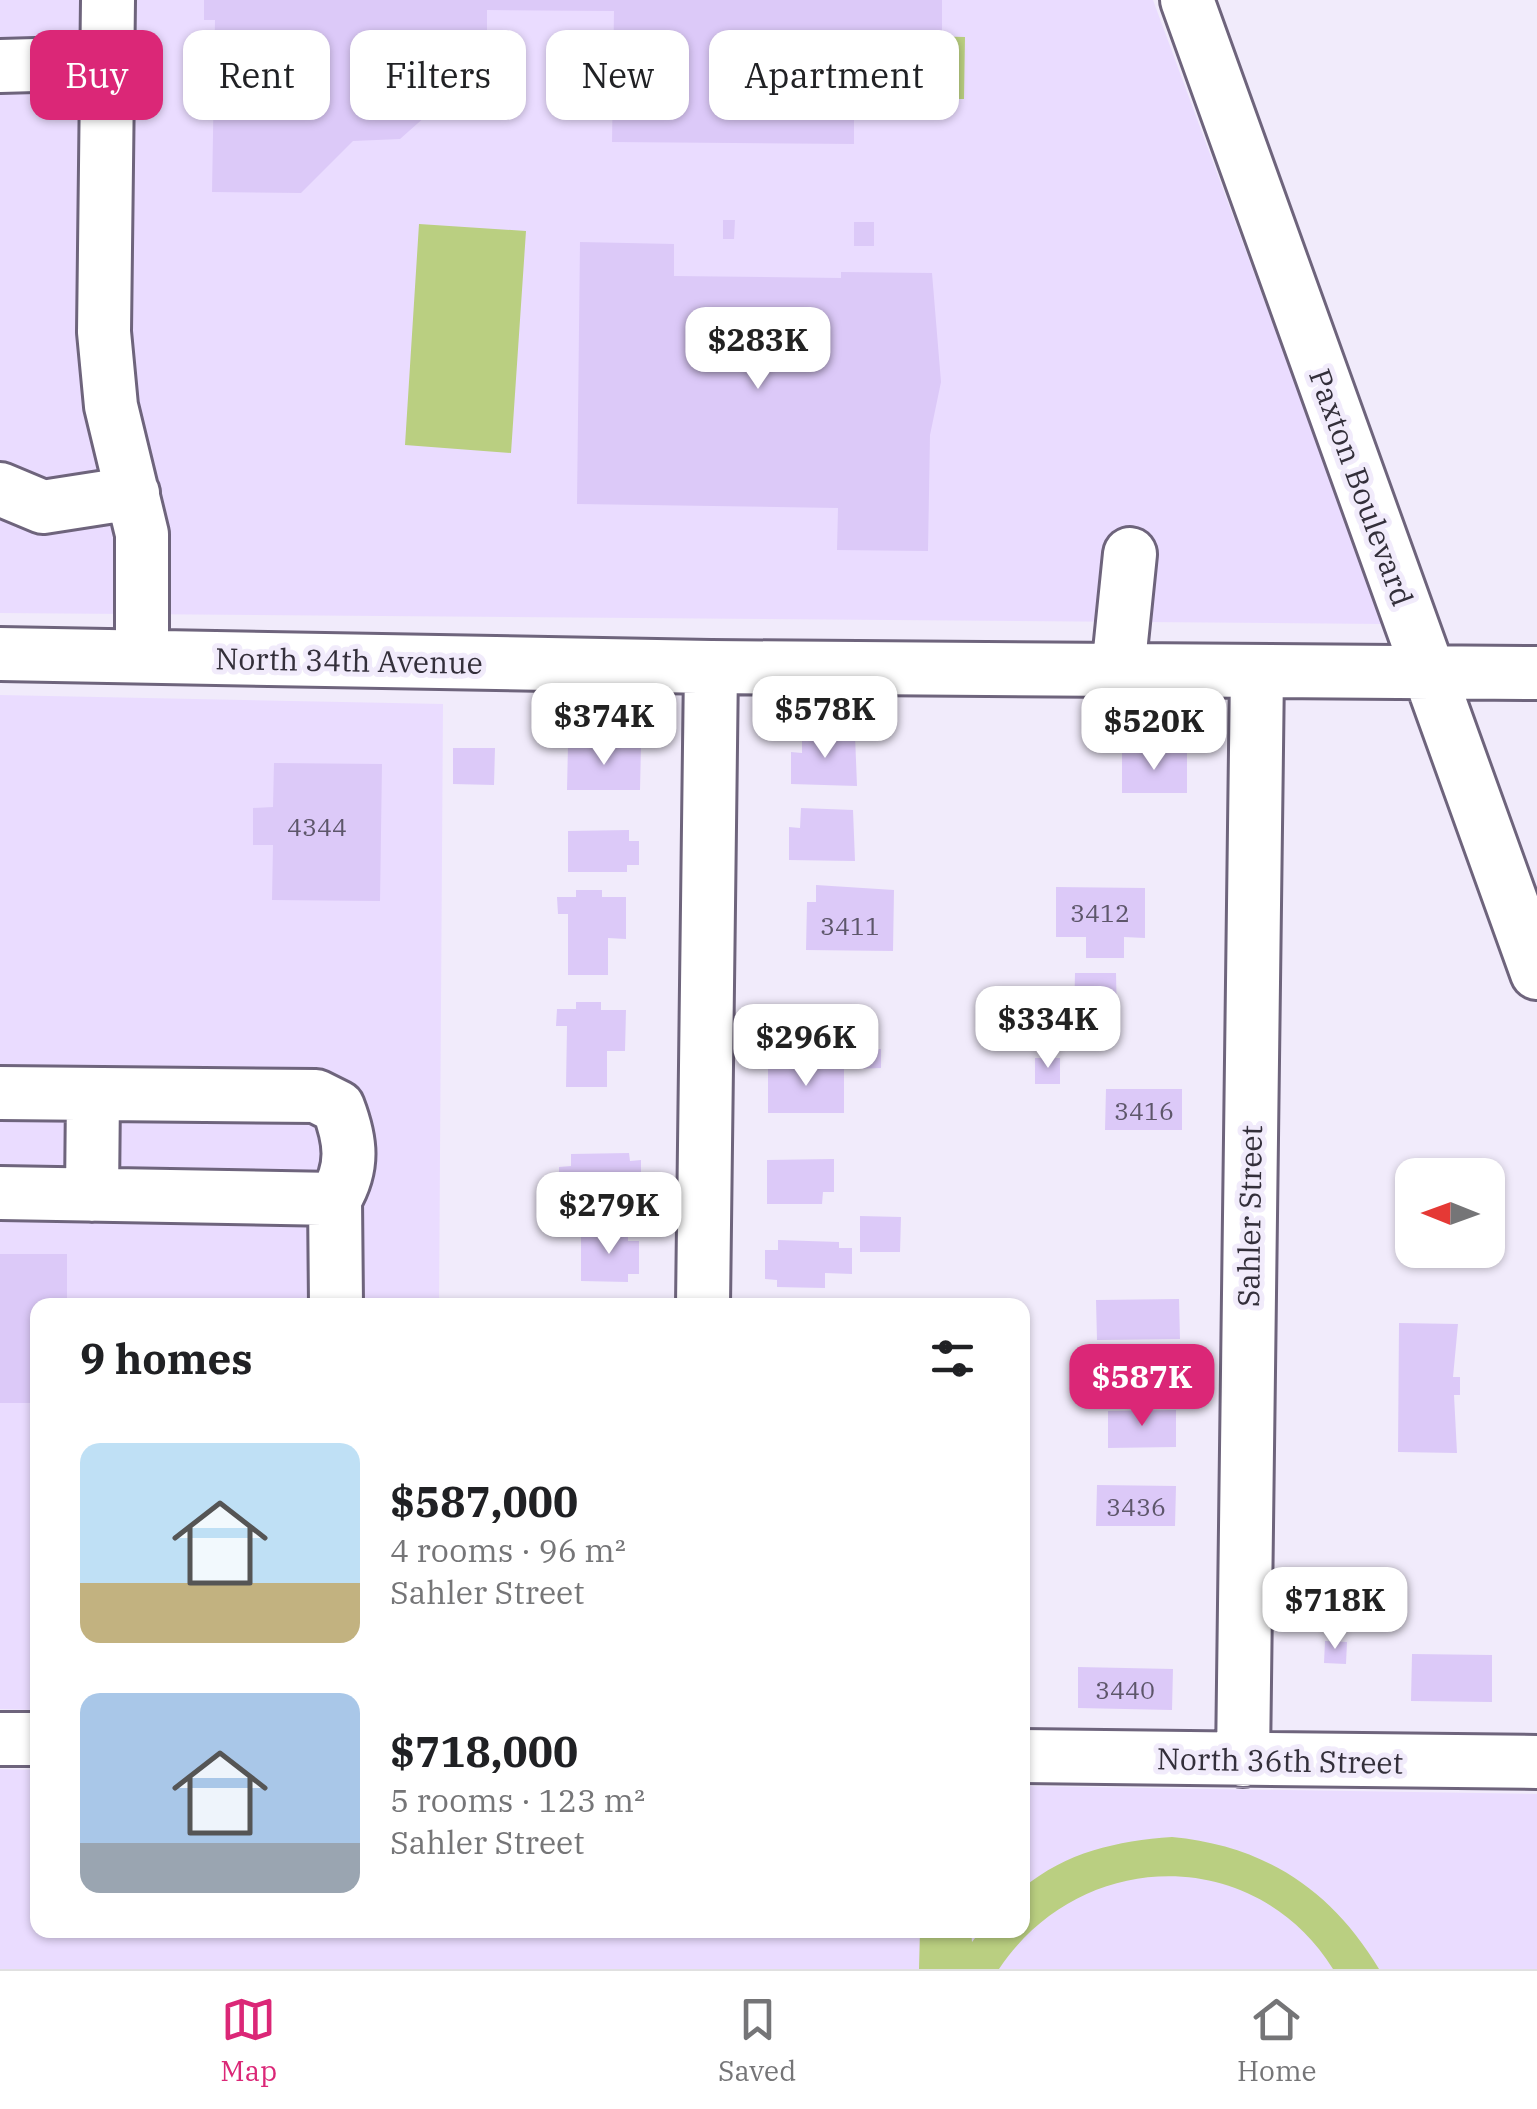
<!DOCTYPE html>
<html lang="en">
<head>
<meta charset="utf-8">
<style>
	body { margin:0; font-family:"IBM Plex Serif",serif; background:#f6f6f6; color:#202124; height:100vh; display:flex; flex-direction:column; font-size:38px; white-space:nowrap }
	* { box-sizing:border-box; margin:0 }
	p { font-size:32px; color:#757577 }
	.icon { flex:none; width:55px; height:55px; fill:none; stroke:currentColor; stroke-width:2; stroke-linecap:round; stroke-linejoin:round }
	.map { position:relative; flex:1; overflow:hidden }
	.side { position:absolute; left:30px; top:1298px; width:1000px; height:640px; display:flex; flex-direction:column; background:#fff; border-radius:20px; box-shadow:0 2px 8px #0004 }
	.side>* { flex:none }
	.guide { position:absolute; left:30px; top:30px; width:1000px; height:90px; display:flex; gap:20px }
	.needle { width:65px; rotate:271deg }
	.controls { position:absolute; left:1395px; top:1158px; display:grid; gap:20px }
	.controls a { display:grid; place-items:center; width:110px; height:110px; border-radius:20px; background:#fff; box-shadow:0 2px 8px #0004; font-size:50px }
	.price { position:absolute; translate:-50% -85px; padding:0 22px; border-radius:20px; background:#fff; color:#222; font-size:32px; line-height:65px; filter:drop-shadow(0 2px 5px #0008) }
	.price::after { content:''; position:absolute; left:50%; top:60px; width:30px; height:22px; margin-left:-15px; background:inherit; clip-path:polygon(0 0,100% 0,50% 100%) }
	.price.on { background:#db2777; color:#fff }
	ul { padding:0; list-style:none }
	li { display:flex; align-items:center; gap:30px; height:250px; padding:0 50px }
	li span { display:grid; place-items:center; flex:none; width:280px; height:200px; border-radius:20px; color:#555 }
	li>.icon { margin-inline-start:auto }
	span .icon { width:120px; height:120px; fill:#fffc; stroke-width:1 }
	li b { font-size:42px }
	h2 { display:flex; justify-content:space-between; align-items:center; height:120px; padding:0 50px; font-size:42px }
	.pill { padding:0 35px; border-radius:20px; background:#fff; box-shadow:0 2px 8px #0004; font-size:35px; line-height:90px }
	.pill.on { background:#db2777; color:#fff }
	.dock { display:flex; justify-content:space-around; align-items:center; height:140px; border-top:2px solid #e0e0e0; background:#fff; font-size:28px; color:#757577 }
	.dock a { display:grid; justify-items:center; gap:5px }
	.dock .on { color:#db2777 }
	.map>svg:first-child { display:block }
	.built { fill:#eadcff }
	.green { fill:#bacf81 }
	.building { fill:#dcc9f8 }
	.lines { fill:none; stroke-linecap:round; stroke-linejoin:round }
	.minor-casing { stroke:#6e647c; stroke-width:58 }
	.minor { stroke:#fff; stroke-width:52 }
	.labels { text-anchor:middle; dominant-baseline:central; stroke-width:10; stroke-linejoin:round; paint-order:stroke }
	.number-label { font-size:25px; fill:#5d566a }
	.street-label { font-size:30px; fill:#332f3a; stroke:#f1ebfb }
</style>
</head>
<body>
<div class="map">
<svg width="1537" height="1969" viewBox="0 0 1537 1969">
	<rect width="100%" height="100%" fill="#f1ebfb"/>
	<!-- built -->
	<path class="built" d="M0 0H1153L1384 624 0 613Z
		M0 695 443 704 439 1305H38L37 1710 0 1709Z
		M0 1769 37 1770 38 1930H1022L1023 1786 1537 1794V1969H0Z"/>
	<!-- green -->
	<path class="green" d="M920 36 965 37 964 99H919Z
		M419 224 526 231 511 453 405 445Z
		M1172 1837C1265 1846 1331 1889 1379 1969H1333C1254 1843 1080 1848 999 1969H919L920 1930H971L972 1942 981 1930H1022L1023 1888C1066 1852 1117 1841 1172 1837Z"/>
	<!-- building -->
	<path class="building" d="M204 0H942V35L882 34V65H854V144L612 142 614 11 487 10V44L468 63H452V93L400 139 353 141 301 193 212 192 215 20H204Z
		M723 220H735L734 239H723Z
		M854 222H874V246H854Z
		M580 242 674 244V276L841 278V272L932 273 941 382 930 435 928 551 837 550 838 508 577 504Z
		M802 733 855 735 857 786 791 784V752L802 753Z
		M568 745H641L640 790H567Z
		M453 748H495L494 785 453 784Z
		M1122 752 1187 753V793H1122Z
		M274 763 382 764 380 901 272 900 273 845H253V808L273 807Z
		M801 808 853 810 855 861 789 860V827L800 828Z
		M629 830V841H639V865H627V872H568V831Z
		M816 885 894 890 893 951 806 950 807 902H816Z
		M1056 887 1145 888V938L1124 937V958H1086V937H1056Z
		M576 890H602V897H626V939L608 938V975H568V914H558L557 897H576Z
		M1075 973H1116L1117 1019H1074Z
		M576 1002H601V1010H626L625 1051H607V1087H566L567 1026H556L557 1009H576Z
		M851 1049H881V1068L852 1069Z
		M1035 1058H1060V1084H1035Z
		M844 1065V1113H768V1066Z
		M1106 1089H1182V1130H1105Z
		M629 1153 630 1161 641 1160V1185L627 1184V1204L570 1205 569 1190H559V1167L571 1166V1154Z
		M834 1159V1192H823L822 1204H767V1160Z
		M860 1216 901 1217 900 1252H860Z
		M581 1233 628 1234V1241H639V1274H628V1282L581 1281Z
		M778 1240 839 1242V1248H852V1274L825 1273V1288L777 1287V1280L765 1279V1250H778Z
		M0 1254H67V1305H38V1403H0Z
		M1179 1299 1180 1339 1097 1340 1096 1300Z
		M1399 1323 1458 1324 1453 1377H1460V1395H1454L1457 1453 1398 1452Z
		M1176 1410V1447L1108 1448V1411Z
		M1097 1485 1176 1486 1175 1526H1096Z
		M1325 1641 1347 1642 1346 1664 1324 1663Z
		M1412 1654 1492 1655V1702L1411 1701Z
		M1078 1667 1173 1669 1172 1710 1078 1708Z"/>
	<g class="lines">
		<!-- minor casing -->
		<g class="minor-casing">
			<path id="minor" d="M108 0 104 332 111 406 142 534V656
				M1187 0 1537 973
				M0 66 107 63
				M0 489 43 507 133 493
				M0 654 711 667 1537 673
				M1118 671 1130 554
				M0 1093 316 1096 338 1107C351 1141 354 1167 335 1199
				M0 1193 335 1199 336 1305
				M92 1195 93 1094
				M703 1305 711 667
				M0 1739H38
				M1022 1756 1537 1762
				M1243 1760 1257 672"/>
		</g>
		<!-- minor -->
		<use href="#minor" class="minor"/>
	</g>
	<g class="labels">
		<!-- number labels -->
		<g class="number-label">
			<text x="317" y="826">4344</text>
			<text x="1100" y="912">3412</text>
			<text x="850" y="925">3411</text>
			<text x="1144" y="1110">3416</text>
			<text x="1136" y="1506">3436</text>
			<text x="1125" y="1689">3440</text>
		</g>
		<!-- street labels -->
		<g class="street-label">
			<text transform="translate(1362 487) rotate(70)">Paxton Boulevard</text>
			<text transform="translate(349 660) rotate(1)">North 34th Avenue</text>
			<text transform="translate(1249 1216) rotate(-89)">Sahler Street</text>
			<text transform="translate(1280 1760) rotate(1)">North 36th Street</text>
		</g>
	</g>
</svg>
<div class="controls">
<a><svg class="needle" viewBox="-14 -14 28 28"><path d="M0-13l5 13h-10z" fill="#e53935"/><path d="M0 13l5-13h-10z" fill="#757577"/></svg></a>
</div>
<b class="price" style="left:758px;top:392px">$283K</b>
<b class="price" style="left:825px;top:761px">$578K</b>
<b class="price" style="left:604px;top:768px">$374K</b>
<b class="price" style="left:1154px;top:773px">$520K</b>
<b class="price" style="left:1048px;top:1071px">$334K</b>
<b class="price" style="left:806px;top:1089px">$296K</b>
<b class="price" style="left:609px;top:1257px">$279K</b>
<b class="price on" style="left:1142px;top:1429px">$587K</b>
<b class="price" style="left:1335px;top:1652px">$718K</b>
<div class="guide">
<a class="pill on">Buy</a>
<a class="pill">Rent</a>
<a class="pill">Filters</a>
<a class="pill">New</a>
<a class="pill">Apartment</a>
</div>
<section class="side">
<h2>9 homes<svg class="icon" aria-label="filters" viewBox="0 0 24 24"><path d="M4 7h16M4 17h16"/><circle cx="9" cy="7" r="2"/><circle cx="15" cy="17" r="2"/></svg></h2>
<ul>
<li><span style="background:linear-gradient(#bfe0f5 70%,#c2b280 0)"><svg class="icon" aria-label="home" viewBox="0 0 24 24"><path d="M3 11l9-7 9 7M6 9v11h12V9"/></svg></span><div><b>$587,000</b><p>4 rooms · 96 m²</p><p>Sahler Street</p></div></li>
<li><span style="background:linear-gradient(#a9c7e8 75%,#9aa5b1 0)"><svg class="icon" aria-label="home" viewBox="0 0 24 24"><path d="M3 11l9-7 9 7M6 9v11h12V9"/></svg></span><div><b>$718,000</b><p>5 rooms · 123 m²</p><p>Sahler Street</p></div></li>
</ul>
</section>
</div>
<nav class="dock">
<a class="on"><svg class="icon" aria-label="map" viewBox="0 0 24 24"><path d="M3 6l6-2 6 2 6-2v14l-6 2-6-2-6 2zM9 4v14M15 6v14"/></svg>Map</a>
<a><svg class="icon" aria-label="saved" viewBox="0 0 24 24"><path d="M7 4h10v16l-5-4-5 4z"/></svg>Saved</a>
<a><svg class="icon" aria-label="home" viewBox="0 0 24 24"><path d="M3 11l9-7 9 7M6 9v11h12V9"/></svg>Home</a>
</nav>
</body>
</html>
